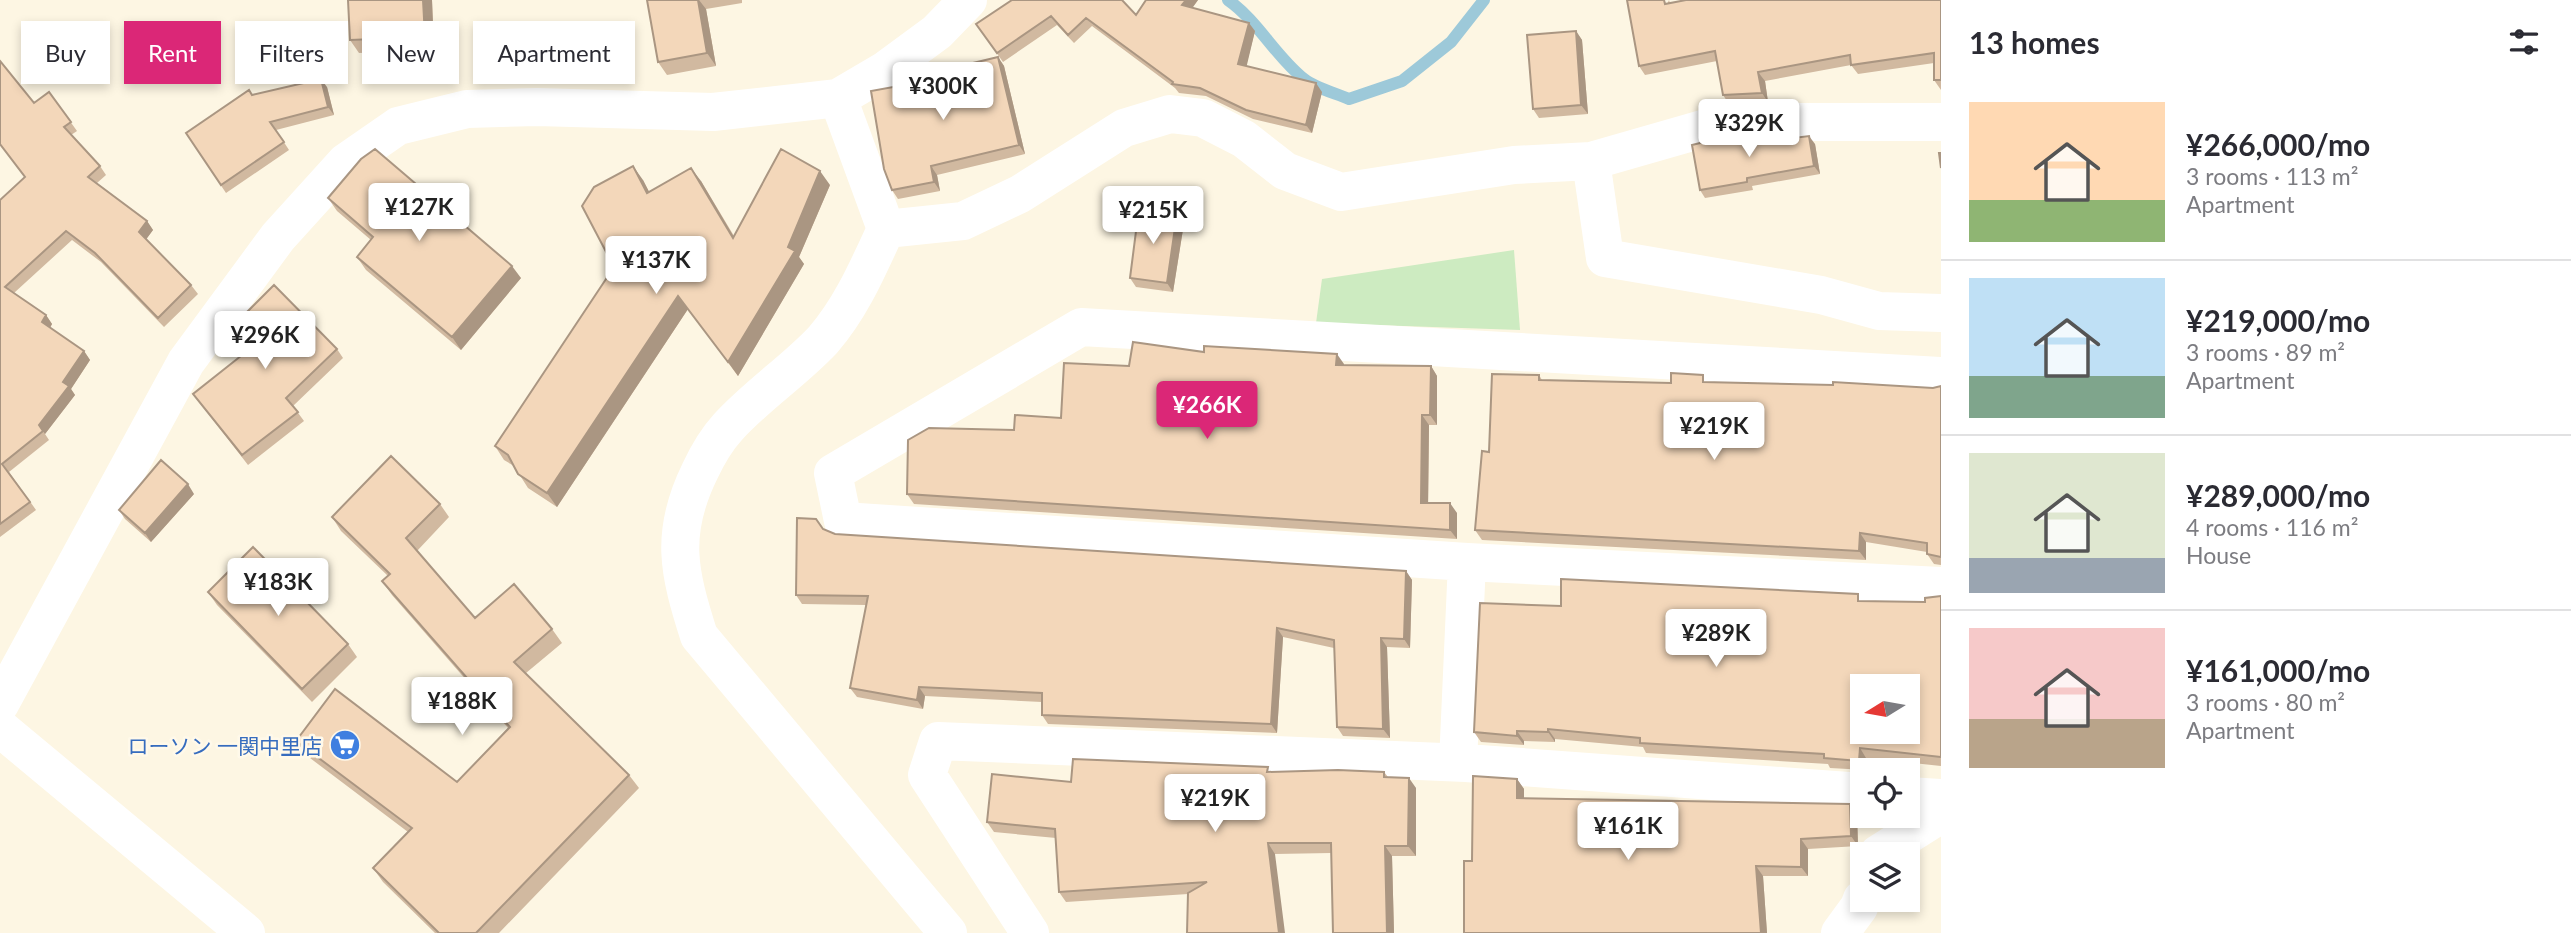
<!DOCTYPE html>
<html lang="en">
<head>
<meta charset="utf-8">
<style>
	body { margin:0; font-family:Lato,"Noto Sans JP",sans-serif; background:#f2f2f3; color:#2b2b33; height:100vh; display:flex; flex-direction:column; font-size:26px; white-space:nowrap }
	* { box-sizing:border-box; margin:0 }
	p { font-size:23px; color:#7c7c81 }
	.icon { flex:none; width:38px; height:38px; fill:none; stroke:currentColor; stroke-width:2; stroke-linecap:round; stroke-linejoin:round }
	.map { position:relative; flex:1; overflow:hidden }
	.panel { display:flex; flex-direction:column; background:#fff; width:630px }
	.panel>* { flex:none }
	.guide { position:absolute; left:21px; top:21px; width:665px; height:63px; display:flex; gap:14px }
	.needle { width:46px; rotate:259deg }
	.controls { position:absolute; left:1850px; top:674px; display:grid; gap:14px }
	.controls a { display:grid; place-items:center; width:70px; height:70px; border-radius:0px; background:#fff; box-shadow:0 4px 10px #0003; font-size:35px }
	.price { position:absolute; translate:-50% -60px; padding:0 16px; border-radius:7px; background:#fff; color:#222; font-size:23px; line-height:46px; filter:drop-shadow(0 2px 4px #0008) }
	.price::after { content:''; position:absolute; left:50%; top:42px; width:21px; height:16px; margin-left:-10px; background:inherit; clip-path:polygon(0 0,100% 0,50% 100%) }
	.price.on { background:#db2777; color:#fff }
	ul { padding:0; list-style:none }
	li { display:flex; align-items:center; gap:21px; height:175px; padding:0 28px }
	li+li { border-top:2px solid #e1e1e2 }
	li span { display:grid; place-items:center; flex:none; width:196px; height:140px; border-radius:0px; color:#555 }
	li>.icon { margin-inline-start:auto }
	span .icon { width:84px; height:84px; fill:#fffc; stroke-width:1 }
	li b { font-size:30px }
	h2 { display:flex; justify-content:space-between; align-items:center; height:84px; padding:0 28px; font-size:30px }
	.pill { padding:0 24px; border-radius:0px; background:#fff; box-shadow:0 4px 10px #0003; font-size:24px; line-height:63px }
	.pill.on { background:#db2777; color:#fff }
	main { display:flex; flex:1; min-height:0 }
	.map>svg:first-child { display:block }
	.green { fill:#cdebc1 }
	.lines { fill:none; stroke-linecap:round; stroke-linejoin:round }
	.stream { stroke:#9dc9d9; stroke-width:12 }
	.minor { stroke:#fff; stroke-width:38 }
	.wall { fill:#d1b9a0 }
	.shaded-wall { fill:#aa9682 }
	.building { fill:#f3d7ba; stroke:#aa9682; stroke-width:2; fill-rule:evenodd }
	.labels { text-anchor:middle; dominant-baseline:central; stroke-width:5; stroke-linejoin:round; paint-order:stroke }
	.shop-label { font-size:21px; fill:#366cbe; stroke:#fff9ea; text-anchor:end }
</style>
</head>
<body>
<main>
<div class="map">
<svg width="1941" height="933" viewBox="0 0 1941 933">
	<rect width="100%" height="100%" fill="#fdf6e3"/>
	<!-- green -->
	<path class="green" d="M1514 250 1520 330 1316 323 1322 279Z"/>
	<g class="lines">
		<!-- stream -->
		<path class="stream" d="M1228 0C1258 21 1275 56 1304 79 1315 88 1335 93 1349 99L1402 81 1451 42 1484 0"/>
		<!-- minor -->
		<path class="minor" d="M838 98 886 229C868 268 851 308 823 340 794 371 757 395 728 427 717 439 707 456 700 471 669 534 679 573 699 636L948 933
			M1591 161 1706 128 1791 122H1941
			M886 229 963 221 1020 194 1124 128 1170 114 1203 118 1244 139 1285 171 1341 192 1514 165 1591 161 1605 258 1821 295 1879 311 1941 313
			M1941 376 1081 327 833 473 843 521 1467 562 1941 586
			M0 704 186 362 278 237 346 162 398 126 467 109 537 107 713 112 838 98 884 71 937 32 968 0
			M0 728 246 933
			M1458 763 1467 562
			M1908 796 1941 798
			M1878 854 1941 814
			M1030 933 927 775 938 741 1466 763 1862 792
			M1840 933 1859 907 1862 899"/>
	</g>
	<!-- wall -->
	<path class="wall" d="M432 0 434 50 359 53 350 40Z
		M647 0H742V3L706 9 716 66 667 75 658 62Z
		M1012 0 1136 15 1146 0H1198L1192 8 1255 31 1246 66 1322 92 1312 133 1253 119 1206 96 1179 93 1175 88 1092 26 1074 43 1057 25 1003 62 976 24Z
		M1669 0 1670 3 1941 0V90L1934 80V63L1858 74 1851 65 1765 81 1768 102 1729 104 1723 95 1717 61 1645 75 1639 66Z
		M1576 31 1582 40 1588 114 1539 118 1533 109Z
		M998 57 1004 66 1025 154 937 175 940 191 898 199 892 190 954 76Z
		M327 87 334 115 276 130 289 150 226 193 186 133 252 95Z
		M49 92 77 131 71 135 100 166 106 175 97 183 147 221 153 230 146 239 191 285 198 294 164 327 101 262 72 240 14 293 46 315 52 324 50 328 84 351 90 360 71 389 75 395 45 434 49 440 9 472 36 510 0 537V200L24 178 34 103Z
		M1773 141 1815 144 1820 174 1752 186 1753 190 1705 198 1700 190Z
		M643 180 649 192 701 181 734 236 830 185 799 257 804 264 738 376 688 309 557 507 528 488 514 466 504 460 495 446 614 267Z
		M328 198 521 278 461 350 366 270 357 257 371 240 337 211Z
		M1184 223 1173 292 1136 287 1130 278Z
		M231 328 337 349 343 358 293 406 304 421 248 465 193 394 250 349 237 337Z
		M1204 352 1344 364V365L1431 366 1437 376V425H1429L1428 503 1457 513V539L914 504 907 494 1014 430 1061 418 1129 366Z
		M1539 375 1542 380 1671 383 1708 382 1933 388 1941 386V565L1934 564 1927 554V552L1866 542V560L1482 540 1475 530 1489 452Z
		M194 494 151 542 125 519 119 510Z
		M440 504 449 517 417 551 475 618 552 629 562 643 526 673 629 775 639 788 499 933H435L383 882 373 868 408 832 306 755 296 741 457 782 508 728 392 595 382 581 388 576 341 531 332 517Z
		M835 534 1406 571 1412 580 1410 648 1387 647 1390 738 1343 736 1337 727 1334 648 1283 637 1277 733 1048 724 1042 715V702L925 696 923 709 857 697 850 688 866 605 802 604 796 595Z
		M208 592 348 644 357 657 312 702 217 605Z
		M1941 596V766L1866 758V770L1830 768 1828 764 1646 753 1643 747 1555 739V742L1524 741V745L1481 742 1474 732 1561 606 1863 601 1925 602Z
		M1271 772H1384L1388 777 1416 788V856H1392L1394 933H1333L1331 853 1275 854 1188 894 1066 902 1059 892 1056 838 994 832 987 822 1071 782Z
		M1517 779 1524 789V798L1850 804 1857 814 1858 846 1808 849V876H1763L1767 933H1464L1472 861Z"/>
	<!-- shaded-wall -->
	<path class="shaded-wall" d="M423 0H432L434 50 425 37Z
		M698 0H699L706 9 716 66 707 53Z
		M1186 0H1198L1188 14 1182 5Z
		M1249 23 1255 31 1245 73 1238 64Z
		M1576 31 1582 40 1588 114 1581 105Z
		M998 57 1004 66 1025 154 1019 145Z
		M1758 72 1765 81 1768 102 1762 93Z
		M321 79 327 87 334 115 328 107Z
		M1316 83 1322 92 1312 133 1306 125Z
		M1809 136 1815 144 1820 174 1814 166Z
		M633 166 643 180 657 207 647 193Z
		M931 166 937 175 940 191 934 182Z
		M691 168 701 181 742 251 733 238Z
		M820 171 830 185 799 257 804 264 738 376 728 362 788 247Z
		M1177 214 1184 223 1173 292 1167 283Z
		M147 221 153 230 145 241 139 232Z
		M512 266 521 278 461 350 452 337Z
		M678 296 688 309 557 507 547 493Z
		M46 315 52 324 48 331 42 322Z
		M84 351 90 360 71 389 75 395 45 434 39 425 63 382Z
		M1337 354 1344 364 1343 375 1336 365Z
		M1431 366 1437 376V425L1430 415Z
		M1422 415 1429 425 1428 512 1421 503Z
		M188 484 194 494 151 542 145 533Z
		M1450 503 1457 513V539L1450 530Z
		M1860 533 1866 542V560L1859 551Z
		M1406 571 1412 580 1410 648 1404 639Z
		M1277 628 1283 637 1277 733 1271 724Z
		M1381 638 1387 647 1390 738 1383 729Z
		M919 687 925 696 923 709 917 700Z
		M1548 729 1555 739V742L1548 732Z
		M1517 731 1524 741V745L1517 736Z
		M1860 748 1866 758V770L1859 761Z
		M1409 778 1416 788V856L1408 846Z
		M1517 779 1524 789V807L1517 798Z
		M1850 804 1857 814 1858 846 1851 836Z
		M1801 839 1808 849V876L1801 867Z
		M1268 843 1275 854 1285 933H1279Z
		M1385 846 1392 856 1394 933H1387Z
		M1756 866 1763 876 1767 933H1761Z"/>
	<!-- building -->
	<path class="building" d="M348 0H423L425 37 350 40Z
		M647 0H698L707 53 658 62Z
		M1012 0H1122L1136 15 1146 0H1186L1182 5 1249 23 1238 64 1316 83 1306 125 1246 110 1200 88 1172 84 1173 82 1086 18 1068 35 1051 16 997 53 976 24Z
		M1627 0H1664L1665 4 1686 0H1941V80H1934V53L1851 65 1850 55 1758 72 1762 93 1723 95 1715 51 1639 66Z
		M1576 31 1581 105 1533 109 1527 35Z
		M998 57 1019 145 931 166 934 182 892 190 884 169 871 91 954 76 952 68Z
		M0 61 34 103 49 92 71 122 64 127 100 166 88 177 147 221 139 232 191 285 158 318 95 253 66 231 5 287 46 315 42 322 84 351 63 382 69 386 39 425 43 431 2 464 30 502 0 524V200L25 177 0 144Z
		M321 79 328 107 270 122 284 142 221 185 186 133 249 90 252 95Z
		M1809 136 1814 166 1747 178V182L1700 190 1692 145 1704 142 1770 137 1771 141Z
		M375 149 512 266 452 337 357 257 373 237 328 198 361 159Z
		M781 149 820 171 788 247 795 251 728 362 678 296 547 493 518 474 508 455 495 446 614 267 582 206 594 187 633 166 647 193 691 168 733 238Z
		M1939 153H1941V168Z
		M1139 208 1177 214 1167 283 1130 278Z
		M274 285 337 349 286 398 298 412 242 455 193 394 251 348 231 328Z
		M1133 342 1204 352V346L1337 354 1336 365 1431 366 1430 415H1422L1421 503H1450V530L907 494 908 440 929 428 1014 430 1015 415 1061 418 1064 363 1129 366Z
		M1671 373 1703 375V382L1833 385V382L1933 388 1941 386V557L1927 554V543L1860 533 1859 551 1475 530 1482 451 1489 452 1492 374 1539 375V380L1671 383Z
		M391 456 440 504 406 538 475 618 514 584 552 629 514 662 629 775 476 933H439L373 868 412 828 296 741 335 689 457 782 510 727 382 581 390 574 332 517Z
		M161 460 188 484 145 533 119 510Z
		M797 518 816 519 823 529 835 534 1406 571 1404 639 1381 638 1383 729 1337 727 1334 640 1277 628 1271 724 1042 715V693L919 687 917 700 850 688 868 596 796 595Z
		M253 547 348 644 302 689 208 592Z
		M1561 579 1858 594V601L1925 602V598L1941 596V757L1860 748 1859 761 1824 758V754L1640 743V738L1548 729V732L1517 731V736L1474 732 1480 603 1561 606ZM1862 686H1908V732H1862Z
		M1073 759 1268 767 1267 772 1338 770 1384 772V777L1409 778 1408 846H1385L1387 933H1333L1331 843H1268L1279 933H1187L1188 893 1207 882 1059 892 1055 829 987 822 992 774 1071 782Z
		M1473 776 1517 779V798L1850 804 1851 836 1801 839V867L1756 866 1761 933H1464V861H1472Z"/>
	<!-- icons -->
	<defs>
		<g id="supermarket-disc" transform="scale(1.575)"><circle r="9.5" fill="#3f7fe0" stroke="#fff9ea"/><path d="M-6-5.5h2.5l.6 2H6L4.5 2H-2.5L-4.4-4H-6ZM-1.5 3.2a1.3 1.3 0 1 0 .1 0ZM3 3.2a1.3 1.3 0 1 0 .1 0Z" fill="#fff"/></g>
	</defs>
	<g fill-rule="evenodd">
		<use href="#supermarket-disc" x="345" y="745"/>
	</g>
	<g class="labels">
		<!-- shop labels -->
		<g class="shop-label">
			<text x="322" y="745">ローソン 一関中里店</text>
		</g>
	</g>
</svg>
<div class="controls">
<a><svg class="needle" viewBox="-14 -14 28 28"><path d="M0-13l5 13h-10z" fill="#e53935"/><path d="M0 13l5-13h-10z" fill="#7c7c81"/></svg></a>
<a><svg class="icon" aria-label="locate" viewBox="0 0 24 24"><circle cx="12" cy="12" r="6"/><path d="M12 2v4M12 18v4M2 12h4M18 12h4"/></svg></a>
<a><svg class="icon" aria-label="layers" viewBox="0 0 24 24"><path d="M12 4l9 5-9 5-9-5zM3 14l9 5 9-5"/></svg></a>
</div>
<b class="price" style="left:943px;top:122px">¥300K</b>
<b class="price" style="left:1749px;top:159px">¥329K</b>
<b class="price" style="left:419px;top:243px">¥127K</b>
<b class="price" style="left:1153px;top:246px">¥215K</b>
<b class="price" style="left:656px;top:296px">¥137K</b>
<b class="price" style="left:265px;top:371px">¥296K</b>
<b class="price on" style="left:1207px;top:441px">¥266K</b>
<b class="price" style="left:1714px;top:462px">¥219K</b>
<b class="price" style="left:278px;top:618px">¥183K</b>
<b class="price" style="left:1716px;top:669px">¥289K</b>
<b class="price" style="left:462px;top:737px">¥188K</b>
<b class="price" style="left:1215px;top:834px">¥219K</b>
<b class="price" style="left:1628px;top:862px">¥161K</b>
<div class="guide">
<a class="pill">Buy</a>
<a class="pill on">Rent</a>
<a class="pill">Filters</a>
<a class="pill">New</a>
<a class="pill">Apartment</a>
</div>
</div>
<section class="panel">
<h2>13 homes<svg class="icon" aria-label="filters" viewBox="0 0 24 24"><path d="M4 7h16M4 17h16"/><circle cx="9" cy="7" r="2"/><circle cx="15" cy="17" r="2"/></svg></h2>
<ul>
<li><span style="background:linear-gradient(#ffd9b3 70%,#8fb573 0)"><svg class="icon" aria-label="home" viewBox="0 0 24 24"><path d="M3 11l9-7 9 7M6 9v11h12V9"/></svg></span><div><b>¥266,000/mo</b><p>3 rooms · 113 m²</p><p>Apartment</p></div></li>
<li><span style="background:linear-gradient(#bfe0f5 70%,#7fa58c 0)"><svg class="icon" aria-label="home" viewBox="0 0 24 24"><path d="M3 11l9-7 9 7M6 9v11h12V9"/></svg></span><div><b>¥219,000/mo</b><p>3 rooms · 89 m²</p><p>Apartment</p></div></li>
<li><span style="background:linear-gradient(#dfe7d0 75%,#9aa5b1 0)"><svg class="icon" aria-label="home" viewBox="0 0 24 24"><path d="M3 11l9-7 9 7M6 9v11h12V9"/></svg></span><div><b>¥289,000/mo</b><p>4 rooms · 116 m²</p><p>House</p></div></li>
<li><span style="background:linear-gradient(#f6c9c9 65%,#b9a48a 0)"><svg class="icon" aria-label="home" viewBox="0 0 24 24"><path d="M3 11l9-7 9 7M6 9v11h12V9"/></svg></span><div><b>¥161,000/mo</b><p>3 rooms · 80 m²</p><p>Apartment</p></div></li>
</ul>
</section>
</main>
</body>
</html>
